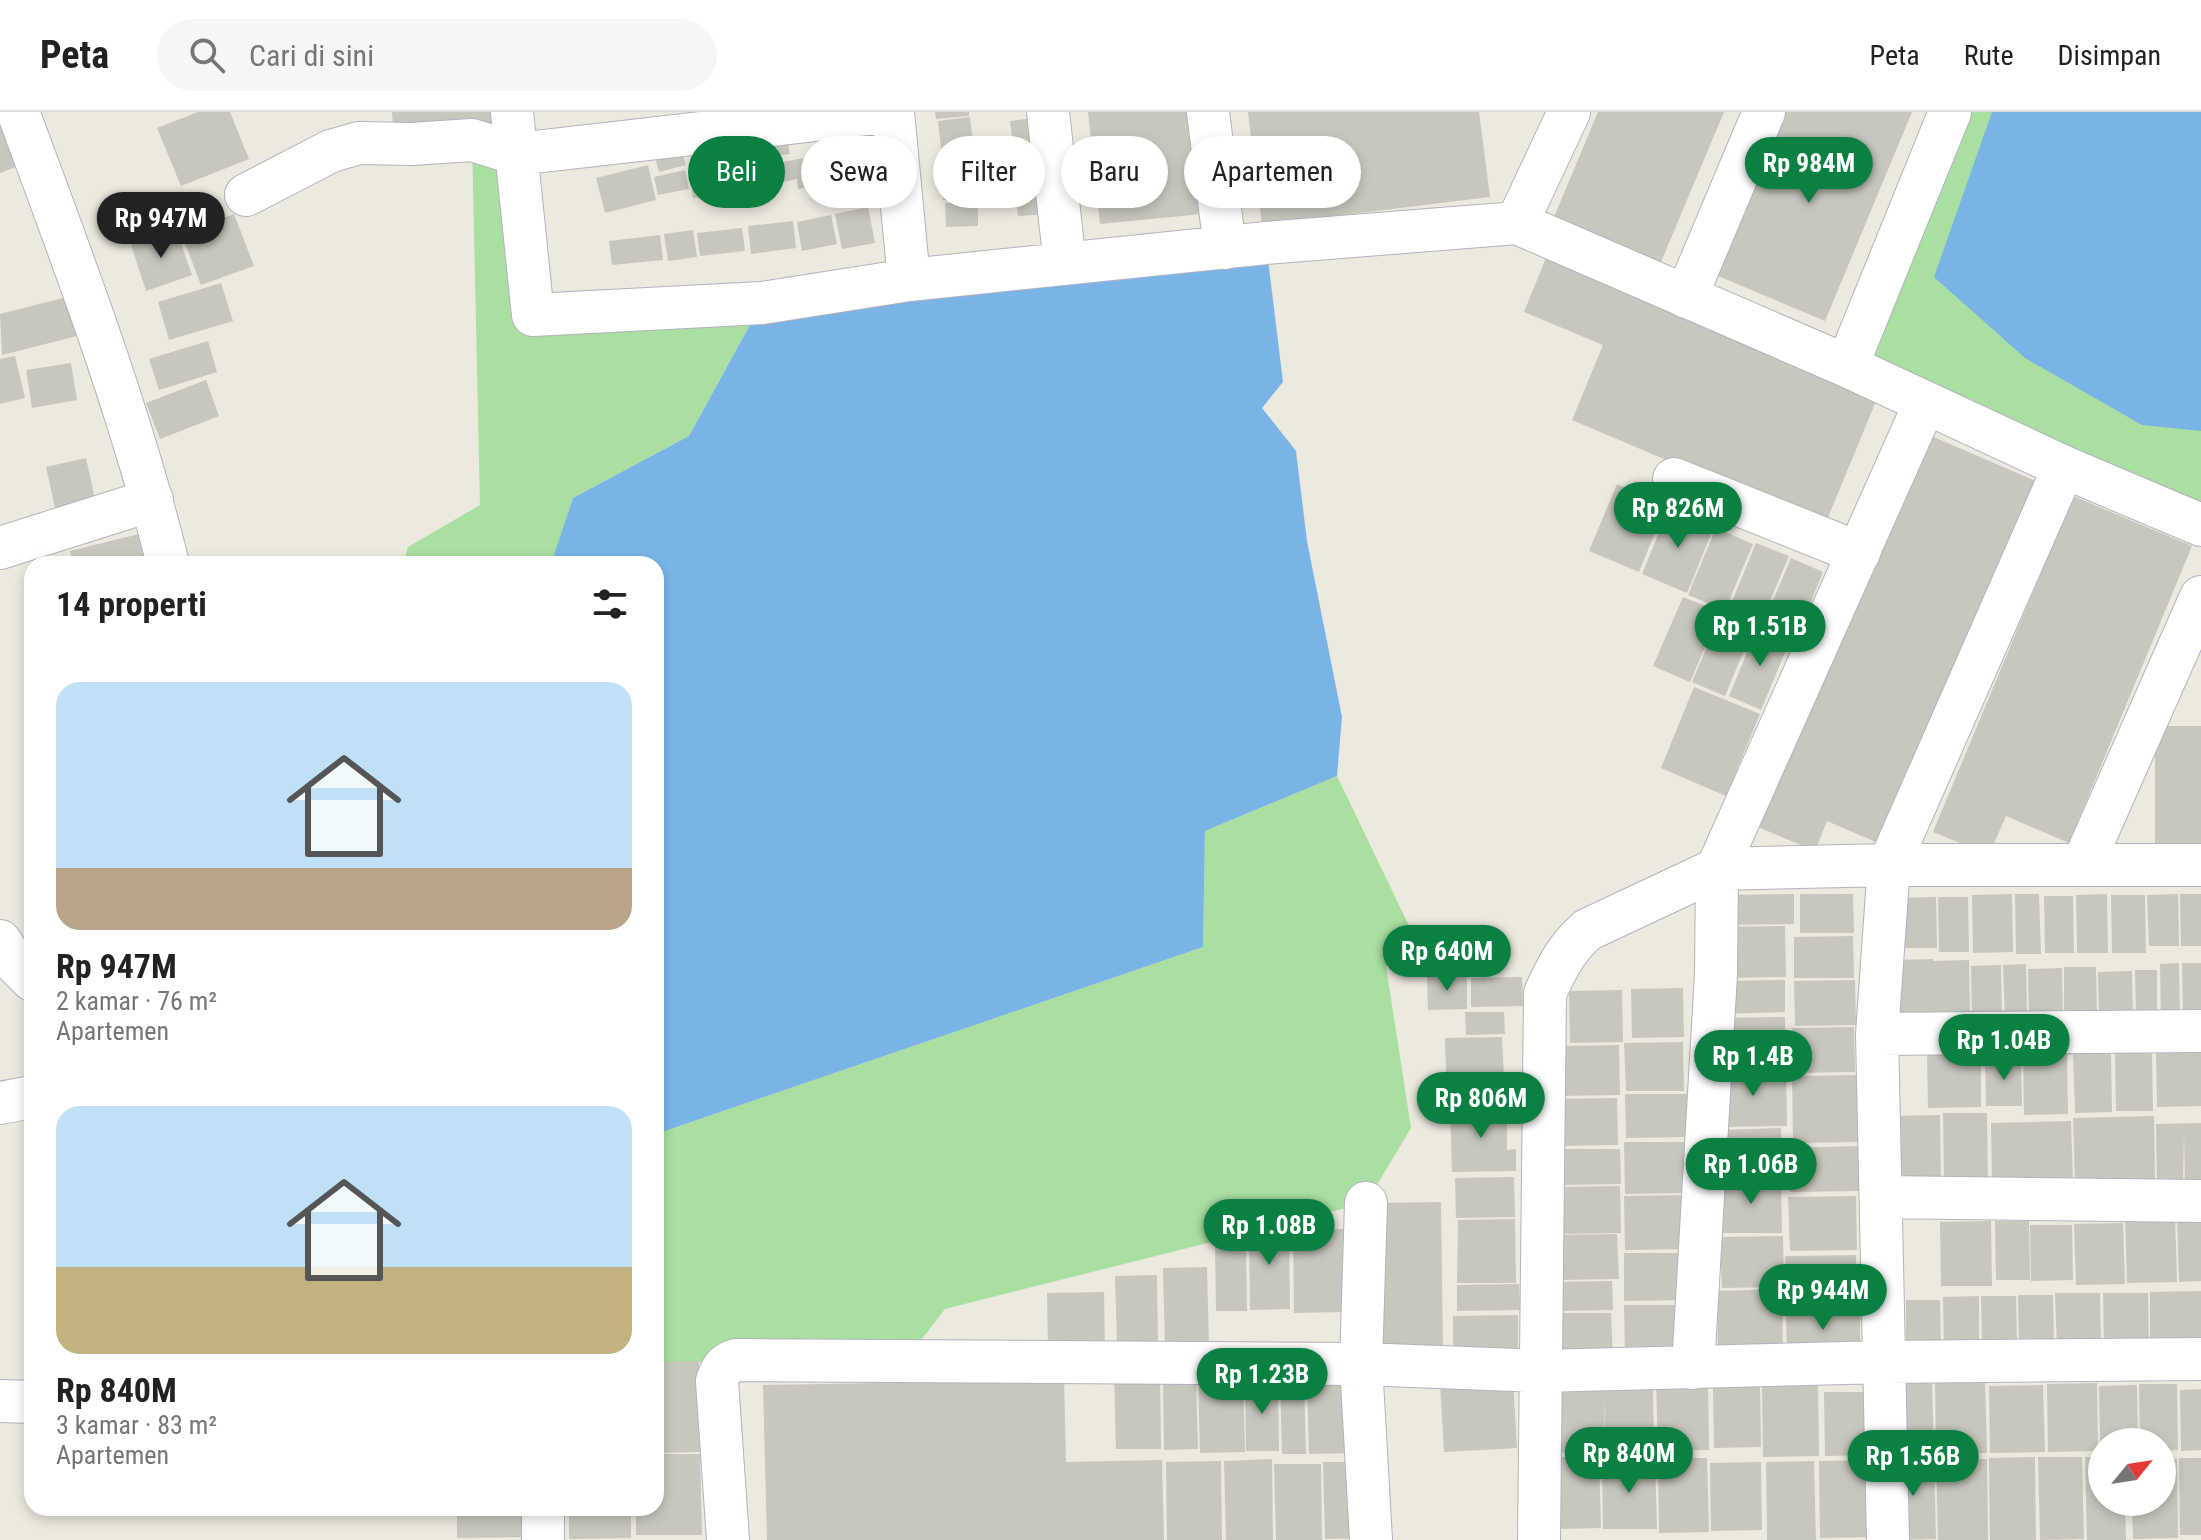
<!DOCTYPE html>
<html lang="id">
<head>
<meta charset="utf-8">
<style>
	body { margin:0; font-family:"Roboto Condensed",sans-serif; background:#f6f6f6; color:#222; height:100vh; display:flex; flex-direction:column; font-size:30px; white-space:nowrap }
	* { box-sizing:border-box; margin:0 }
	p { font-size:26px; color:#767676 }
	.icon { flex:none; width:44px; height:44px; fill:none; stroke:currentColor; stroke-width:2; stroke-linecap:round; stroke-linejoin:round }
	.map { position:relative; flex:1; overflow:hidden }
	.drawer { position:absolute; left:24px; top:444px; width:640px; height:960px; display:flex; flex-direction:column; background:#fff; border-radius:24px; box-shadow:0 4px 12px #0003 }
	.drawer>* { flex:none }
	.banner { position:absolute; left:688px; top:24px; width:760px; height:72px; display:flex; gap:16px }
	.needle { width:52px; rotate:60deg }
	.fabs { position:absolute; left:2088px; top:1316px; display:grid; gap:16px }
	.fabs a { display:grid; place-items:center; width:88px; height:88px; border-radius:50%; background:#fff; box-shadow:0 4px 12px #0003; font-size:40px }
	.price { position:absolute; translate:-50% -68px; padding:0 18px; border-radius:28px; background:#0b8043; color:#fff; font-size:26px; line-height:52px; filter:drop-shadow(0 2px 4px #0008) }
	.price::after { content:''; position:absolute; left:50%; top:48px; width:24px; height:18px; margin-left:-12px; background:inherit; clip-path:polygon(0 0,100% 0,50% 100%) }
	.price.selected { background:#222; color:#fff }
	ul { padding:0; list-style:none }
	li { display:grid; align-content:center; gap:16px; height:424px; padding:0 32px }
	li span { display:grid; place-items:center; height:248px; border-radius:24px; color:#555 }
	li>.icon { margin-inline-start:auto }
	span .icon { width:144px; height:144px; fill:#fffc; stroke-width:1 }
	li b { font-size:34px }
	h2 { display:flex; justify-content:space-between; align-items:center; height:96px; padding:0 32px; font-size:34px }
	.pill { padding:0 28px; border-radius:36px; background:#fff; box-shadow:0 4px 12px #0003; font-size:28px; line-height:72px }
	.pill.selected { background:#0b8043; color:#fff }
	header { display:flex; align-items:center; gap:48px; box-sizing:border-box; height:112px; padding:0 40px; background:#fff; border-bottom:2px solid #e0e0e0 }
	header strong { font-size:38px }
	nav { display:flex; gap:44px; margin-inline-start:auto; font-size:28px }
	.search { width:560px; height:72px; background:#f6f6f6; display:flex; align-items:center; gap:20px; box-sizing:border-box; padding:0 28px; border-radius:44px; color:#767676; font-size:30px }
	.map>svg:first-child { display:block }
	.green { fill:#a9dfa0 }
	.water { fill:#7ab4e7 }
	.building { fill:#c8c7bd }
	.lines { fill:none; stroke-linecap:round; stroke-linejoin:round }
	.minor-casing { stroke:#b3b2be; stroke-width:44 }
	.minor { stroke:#fff; stroke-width:42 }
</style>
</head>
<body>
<header>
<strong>Peta</strong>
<div class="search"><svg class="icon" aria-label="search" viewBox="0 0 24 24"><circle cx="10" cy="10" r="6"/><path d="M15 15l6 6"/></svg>Cari di sini</div>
<nav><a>Peta</a><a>Rute</a><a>Disimpan</a></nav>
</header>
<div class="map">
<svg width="2201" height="1428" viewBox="0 0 2201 1428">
	<rect width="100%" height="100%" fill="#ece9df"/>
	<!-- green -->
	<path class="green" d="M1948 0H2201V413L1847 254Z
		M472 28 517 42 533 203 762 191 689 324 573 386 552 452H403L408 435 480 393Z
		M1337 664 1424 845 1386 854 1411 1016 1366 1091 945 1197 904 1250H656V1022L1203 835 1205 719Z"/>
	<!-- water -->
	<path class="water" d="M1992 0H2201V319L2142 313 2025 246 1934 165Z
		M1266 131 1283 270 1262 296 1296 339 1307 429 1342 605 1337 664 1205 719 1203 835 656 1022V452H551L573 386 689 324 762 191Z"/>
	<!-- building -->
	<path class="building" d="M198 0H230L249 47 181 74 157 16Z
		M392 0H492L493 11 393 14Z
		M935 0H969V4L936 7Z
		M1088 0H1202L1212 101 1100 112Z
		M1248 0H1479L1490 85 1262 113Z
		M1598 0H1724L1661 150 1554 105Z
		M1778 0H1912L1825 209 1711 161Z
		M970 5 973 32 941 36 938 9Z
		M1039 5 1043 37 1014 41 1010 9Z
		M0 8 21 53 0 61Z
		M787 25 790 42 759 46 757 29Z
		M680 34 686 53 659 60 654 41Z
		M978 34 980 54 942 59 940 39Z
		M859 36 865 65 798 77 797 67 769 73 766 53Z
		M1042 39 1045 68 1022 69 1020 41Z
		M737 48 741 84 715 87 711 51Z
		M762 50 765 80 745 82 741 52Z
		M708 51 712 83 693 86 689 54Z
		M648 53 656 88 605 101 596 66Z
		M685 58 689 77 658 83 654 65Z
		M978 58 980 85 943 88 941 60Z
		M1044 70 1047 102 1018 104 1015 73Z
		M978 90V114L946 115 945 91Z
		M868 95 875 131 842 137 835 102Z
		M234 102 254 154 201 173 181 121Z
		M831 103 837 132 802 139 797 110Z
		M793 109 796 136 751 142 748 114Z
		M742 116 745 139 700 144 697 121Z
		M176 117 192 163 146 179 131 133Z
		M693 118 697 145 668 149 664 122Z
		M660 123 663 148 612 153 609 129Z
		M1548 141 1879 282 1824 415 1572 308 1603 233 1524 200Z
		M221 171 233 209 169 228 158 190Z
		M71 184 81 223 2 243 0 202Z
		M208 229 217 260 159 278 149 247Z
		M15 244 25 286 0 292V247Z
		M71 251 77 288 32 296 26 258Z
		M206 268 219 304 160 327 146 291Z
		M1922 320 2036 369 1885 734 1827 709 1815 739 1758 715Z
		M86 346 97 396 57 405 46 355Z
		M1617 372 1666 394 1639 460 1589 439Z
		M2073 384 2192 434 2069 731 2006 704 1989 743 1933 720Z
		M1669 396 1714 415 1687 481 1642 462Z
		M1716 416 1753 432 1725 498 1688 483Z
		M139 422 147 452H73L70 439Z
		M1756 431 1789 444 1761 510 1729 497Z
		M1791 446 1823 460 1796 526 1763 512Z
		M1683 485 1720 500 1690 570 1653 554Z
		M1721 501 1754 514 1725 584 1692 570Z
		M1758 514 1790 528 1761 598 1729 584Z
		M1694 575 1760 602 1726 684 1661 656Z
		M2155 614H2201V742H2155Z
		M1794 782V812L1721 813 1720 783Z
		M1800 782H1853L1854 821H1800Z
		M2012 782 2013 840 1973 841 1972 783Z
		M2015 782H2039L2041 842H2016Z
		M2107 782 2108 841H2077L2076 783Z
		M2178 782 2179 834H2149L2147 783Z
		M2180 782H2201V834H2181Z
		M2111 783H2145L2146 841H2112Z
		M2044 784H2073L2074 841H2045Z
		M1936 785 1937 836H1898L1897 786Z
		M1938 785H1968L1969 840H1939Z
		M1785 814 1786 865 1723 866 1722 815Z
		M1853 824 1854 866H1794V825Z
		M1933 847V849L1969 848 1970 905 1897 904 1896 848Z
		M2179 851 2180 908H2161L2160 852Z
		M2182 851H2201V908H2183Z
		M2026 852 2027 908H2005L2003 853Z
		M2001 853 2002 905H1972L1971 854Z
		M2064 855H2096L2097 908 2064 909Z
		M2062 856 2063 908H2029L2028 857Z
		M2135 858H2157V907H2136Z
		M2132 859 2133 907 2099 908 2098 860Z
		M1427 865H1467V897L1428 898Z
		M1522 865 1523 894 1471 895V866Z
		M1785 868V900L1719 902 1718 869Z
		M1855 868 1856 913 1795 914 1794 869Z
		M1683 876 1684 925 1632 926 1631 877Z
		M1622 878 1623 930 1570 931 1569 879Z
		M1465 900H1504L1505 922 1466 923Z
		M1785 905 1786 956 1718 957 1717 906Z
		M1854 915 1855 960 1793 961 1792 916Z
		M1502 925 1505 989 1447 990 1445 926Z
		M1683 930 1684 979H1626L1624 931Z
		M1619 933 1620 983 1557 984 1556 934Z
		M2152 940 2153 999H2116L2115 941Z
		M2201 940V994L2157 995 2156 941Z
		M1981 941V995L1928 996 1927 942Z
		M2111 941 2112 1000 2075 1001 2073 942Z
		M2023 942H2067L2068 1002 2024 1003Z
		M1985 946H2021L2022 994H1986Z
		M1786 958 1787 1014 1720 1015 1719 959Z
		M1859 963 1860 1030 1793 1031 1792 964Z
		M1625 982H1687L1688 1025 1626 1026Z
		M1617 986 1618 1033 1557 1034V987Z
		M1507 994V1038L1516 1037V1059L1452 1060 1450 995Z
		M1943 1001H1987L1988 1071 1944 1072Z
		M1940 1003 1941 1070 1891 1071 1890 1004Z
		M2154 1004 2155 1071 2075 1070 2073 1006Z
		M2071 1009 2073 1070 1992 1071 1991 1011Z
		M2201 1011V1073H2185L2184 1018 2183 1071H2157L2156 1012Z
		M1781 1016 1782 1064 1721 1065 1720 1018Z
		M1624 1030H1687L1688 1081 1625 1082Z
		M1859 1034 1860 1079 1790 1080 1789 1036Z
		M1556 1037H1620L1621 1072 1557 1073Z
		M1514 1065 1515 1105 1456 1106 1455 1066Z
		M1781 1066 1782 1121H1721L1719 1067Z
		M1620 1074 1621 1121 1558 1122 1557 1075Z
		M1687 1083 1688 1137 1625 1138 1624 1084Z
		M1856 1084 1857 1138 1790 1139 1788 1085Z
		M1441 1090 1443 1241 1382 1242 1378 1091Z
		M2175 1102 2177 1170 2127 1171 2125 1103Z
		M2177 1102H2201V1169L2179 1170Z
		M1515 1107 1516 1171H1457L1458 1108Z
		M1991 1109 1992 1174H1941L1940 1110Z
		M1995 1109H2029L2030 1168H1996Z
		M2123 1111 2125 1172 2076 1173 2074 1112Z
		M1249 1112H1289L1290 1197 1250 1198Z
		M2030 1113H2072L2073 1168 2031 1169Z
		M1344 1117 1345 1200 1294 1201 1293 1118Z
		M1617 1122 1619 1167 1558 1168 1557 1123Z
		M1783 1124 1784 1175 1722 1176 1720 1125Z
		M1246 1129 1247 1199H1216L1215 1130Z
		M1624 1141H1687L1688 1188 1624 1189Z
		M1856 1143 1857 1192 1787 1193 1785 1144Z
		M1207 1155 1209 1234 1165 1235 1163 1156Z
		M1157 1163 1158 1232 1117 1233 1115 1164Z
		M1612 1169 1613 1198 1557 1199 1556 1170Z
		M1519 1172 1520 1198 1457 1199V1173Z
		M1782 1177 1783 1238H1718L1717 1179Z
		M2201 1179V1240H2150V1180Z
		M1104 1180 1105 1239H1048L1047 1181Z
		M2055 1181H2100L2101 1237 2057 1238Z
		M2103 1181H2148L2149 1237 2104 1238Z
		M2018 1183H2053L2054 1236H2019Z
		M1979 1184V1238H1944L1943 1185Z
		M1981 1184H2016L2017 1234 1982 1235Z
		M1906 1188H1940L1941 1237 1906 1238Z
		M1624 1193H1683L1684 1239 1625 1240Z
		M1860 1195V1245L1787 1246 1786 1196Z
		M1558 1201H1611L1613 1248 1559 1249Z
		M1518 1203V1236L1453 1237V1204Z
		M699 1249 701 1340 656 1341V1250Z
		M1160 1261 1161 1337H1116L1114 1262Z
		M1243 1265 1245 1340 1200 1341 1198 1266Z
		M1280 1267H1304L1306 1342H1282Z
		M1064 1268 1066 1350 1162 1348 1164 1428H767L763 1273Z
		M1163 1268H1196L1198 1337 1164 1338Z
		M1278 1268 1279 1339H1246L1245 1269Z
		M1513 1268 1517 1336 1444 1340 1440 1272Z
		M1985 1269 1987 1341H1936L1935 1270Z
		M1708 1271 1709 1338 1658 1339 1656 1272Z
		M1889 1271H1932L1934 1339 1891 1340Z
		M2097 1271 2098 1339 2048 1340 2047 1272Z
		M1357 1272 1358 1341 1309 1342 1307 1273Z
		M2139 1272H2177L2178 1338 2162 1339V1330H2140Z
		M1818 1273 1819 1344 1763 1345 1762 1274Z
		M2043 1273 2045 1340 1990 1341 1989 1274Z
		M2137 1273 2138 1330H2100L2099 1274Z
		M1653 1274 1654 1339H1605L1604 1279V1340H1557L1555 1276Z
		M1760 1274 1761 1335 1714 1336 1713 1275Z
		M2201 1277V1338L2181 1339 2180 1278Z
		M1824 1280H1874L1875 1343 1825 1344Z
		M656 1342H700L702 1423H636V1396H656Z
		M1558 1345H1599L1601 1416 1560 1417Z
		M1891 1345H1934L1936 1427 1893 1428Z
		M2035 1345 2036 1428H1990L1989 1346Z
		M2038 1345H2082L2084 1427 2040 1428Z
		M2085 1345H2102V1390H2125L2126 1428H2087Z
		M1658 1346H1707L1709 1420 1659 1421Z
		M2179 1346H2201V1423H2180Z
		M1272 1347 1273 1428H1226L1224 1349Z
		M1987 1347 1988 1428H1938L1936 1348Z
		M2162 1347H2177L2178 1426 2133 1427 2132 1390H2162Z
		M1602 1348H1655L1657 1417H1603Z
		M1876 1348 1877 1425 1820 1426 1819 1349Z
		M1221 1349 1222 1428H1167L1166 1350Z
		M1814 1349 1816 1428H1767L1766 1350Z
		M1323 1350H1360L1361 1426 1325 1427Z
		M1761 1350 1762 1418 1711 1419 1710 1351Z
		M1274 1352H1321L1322 1428H1276Z
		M457 1396H528V1425L457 1426Z
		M569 1396H631V1426L569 1427Z"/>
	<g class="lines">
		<!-- minor casing -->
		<g class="minor-casing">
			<path id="minor" d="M18 0C73 148 130 298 168 452
				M512 0 533 203 762 191 909 168 1266 131 1517 111 1847 254 2064 355 2201 413
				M893 0 909 168
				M1048 0 1065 152
				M1208 0 1225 136
				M246 83 331 39 359 31 411 32 472 28 517 42 885 0
				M1517 111 1569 0
				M1686 185 1764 0
				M1847 254 1950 0
				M1674 367 1859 441
				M0 436 152 388
				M2083 752 2201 485
				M0 829 12 848 32 868
				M1877 922 2201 919
				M0 991 32 985
				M1882 1085 2201 1089
				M1366 1091 1361 1252 1371 1428
				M1693 1256 1716 862 1717 757 1925 291
				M0 1289 32 1290
				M543 1396V1428
				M728 1428 717 1269C721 1257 724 1252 736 1248L1361 1252 1542 1259 1885 1250 2201 1247
				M1539 1428 1545 881C1558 854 1565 838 1587 818L1717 757 1889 753H2201
				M1888 1428 1877 922 1889 753 2064 355"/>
		</g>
		<!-- minor -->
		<use href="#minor" class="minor"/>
	</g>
</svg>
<div class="fabs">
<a><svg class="needle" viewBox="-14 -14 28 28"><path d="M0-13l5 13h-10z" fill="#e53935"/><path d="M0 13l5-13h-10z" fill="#767676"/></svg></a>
</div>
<b class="price" style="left:1809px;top:93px">Rp 984M</b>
<b class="price selected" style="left:161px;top:148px">Rp 947M</b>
<b class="price" style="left:1678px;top:438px">Rp 826M</b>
<b class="price" style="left:1760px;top:556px">Rp 1.51B</b>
<b class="price" style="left:1447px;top:881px">Rp 640M</b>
<b class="price" style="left:2004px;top:970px">Rp 1.04B</b>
<b class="price" style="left:1753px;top:986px">Rp 1.4B</b>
<b class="price" style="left:1481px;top:1028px">Rp 806M</b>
<b class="price" style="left:1751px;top:1094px">Rp 1.06B</b>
<b class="price" style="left:1269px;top:1155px">Rp 1.08B</b>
<b class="price" style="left:1823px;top:1220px">Rp 944M</b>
<b class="price" style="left:1262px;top:1304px">Rp 1.23B</b>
<b class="price" style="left:1629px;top:1383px">Rp 840M</b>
<b class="price" style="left:1913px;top:1386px">Rp 1.56B</b>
<div class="banner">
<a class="pill selected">Beli</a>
<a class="pill">Sewa</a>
<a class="pill">Filter</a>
<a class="pill">Baru</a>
<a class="pill">Apartemen</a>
</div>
<section class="drawer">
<h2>14 properti<svg class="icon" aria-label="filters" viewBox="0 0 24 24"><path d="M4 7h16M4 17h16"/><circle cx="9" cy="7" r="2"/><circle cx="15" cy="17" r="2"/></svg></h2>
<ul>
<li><span style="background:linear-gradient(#bfe0f5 75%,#b9a48a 0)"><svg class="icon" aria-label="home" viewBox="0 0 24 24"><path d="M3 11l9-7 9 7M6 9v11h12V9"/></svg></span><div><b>Rp 947M</b><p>2 kamar · 76 m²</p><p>Apartemen</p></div></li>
<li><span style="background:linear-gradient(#bfe0f5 65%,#c2b280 0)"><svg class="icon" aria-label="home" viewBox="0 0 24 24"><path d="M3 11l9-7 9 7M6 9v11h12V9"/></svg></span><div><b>Rp 840M</b><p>3 kamar · 83 m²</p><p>Apartemen</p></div></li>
</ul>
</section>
</div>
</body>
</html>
